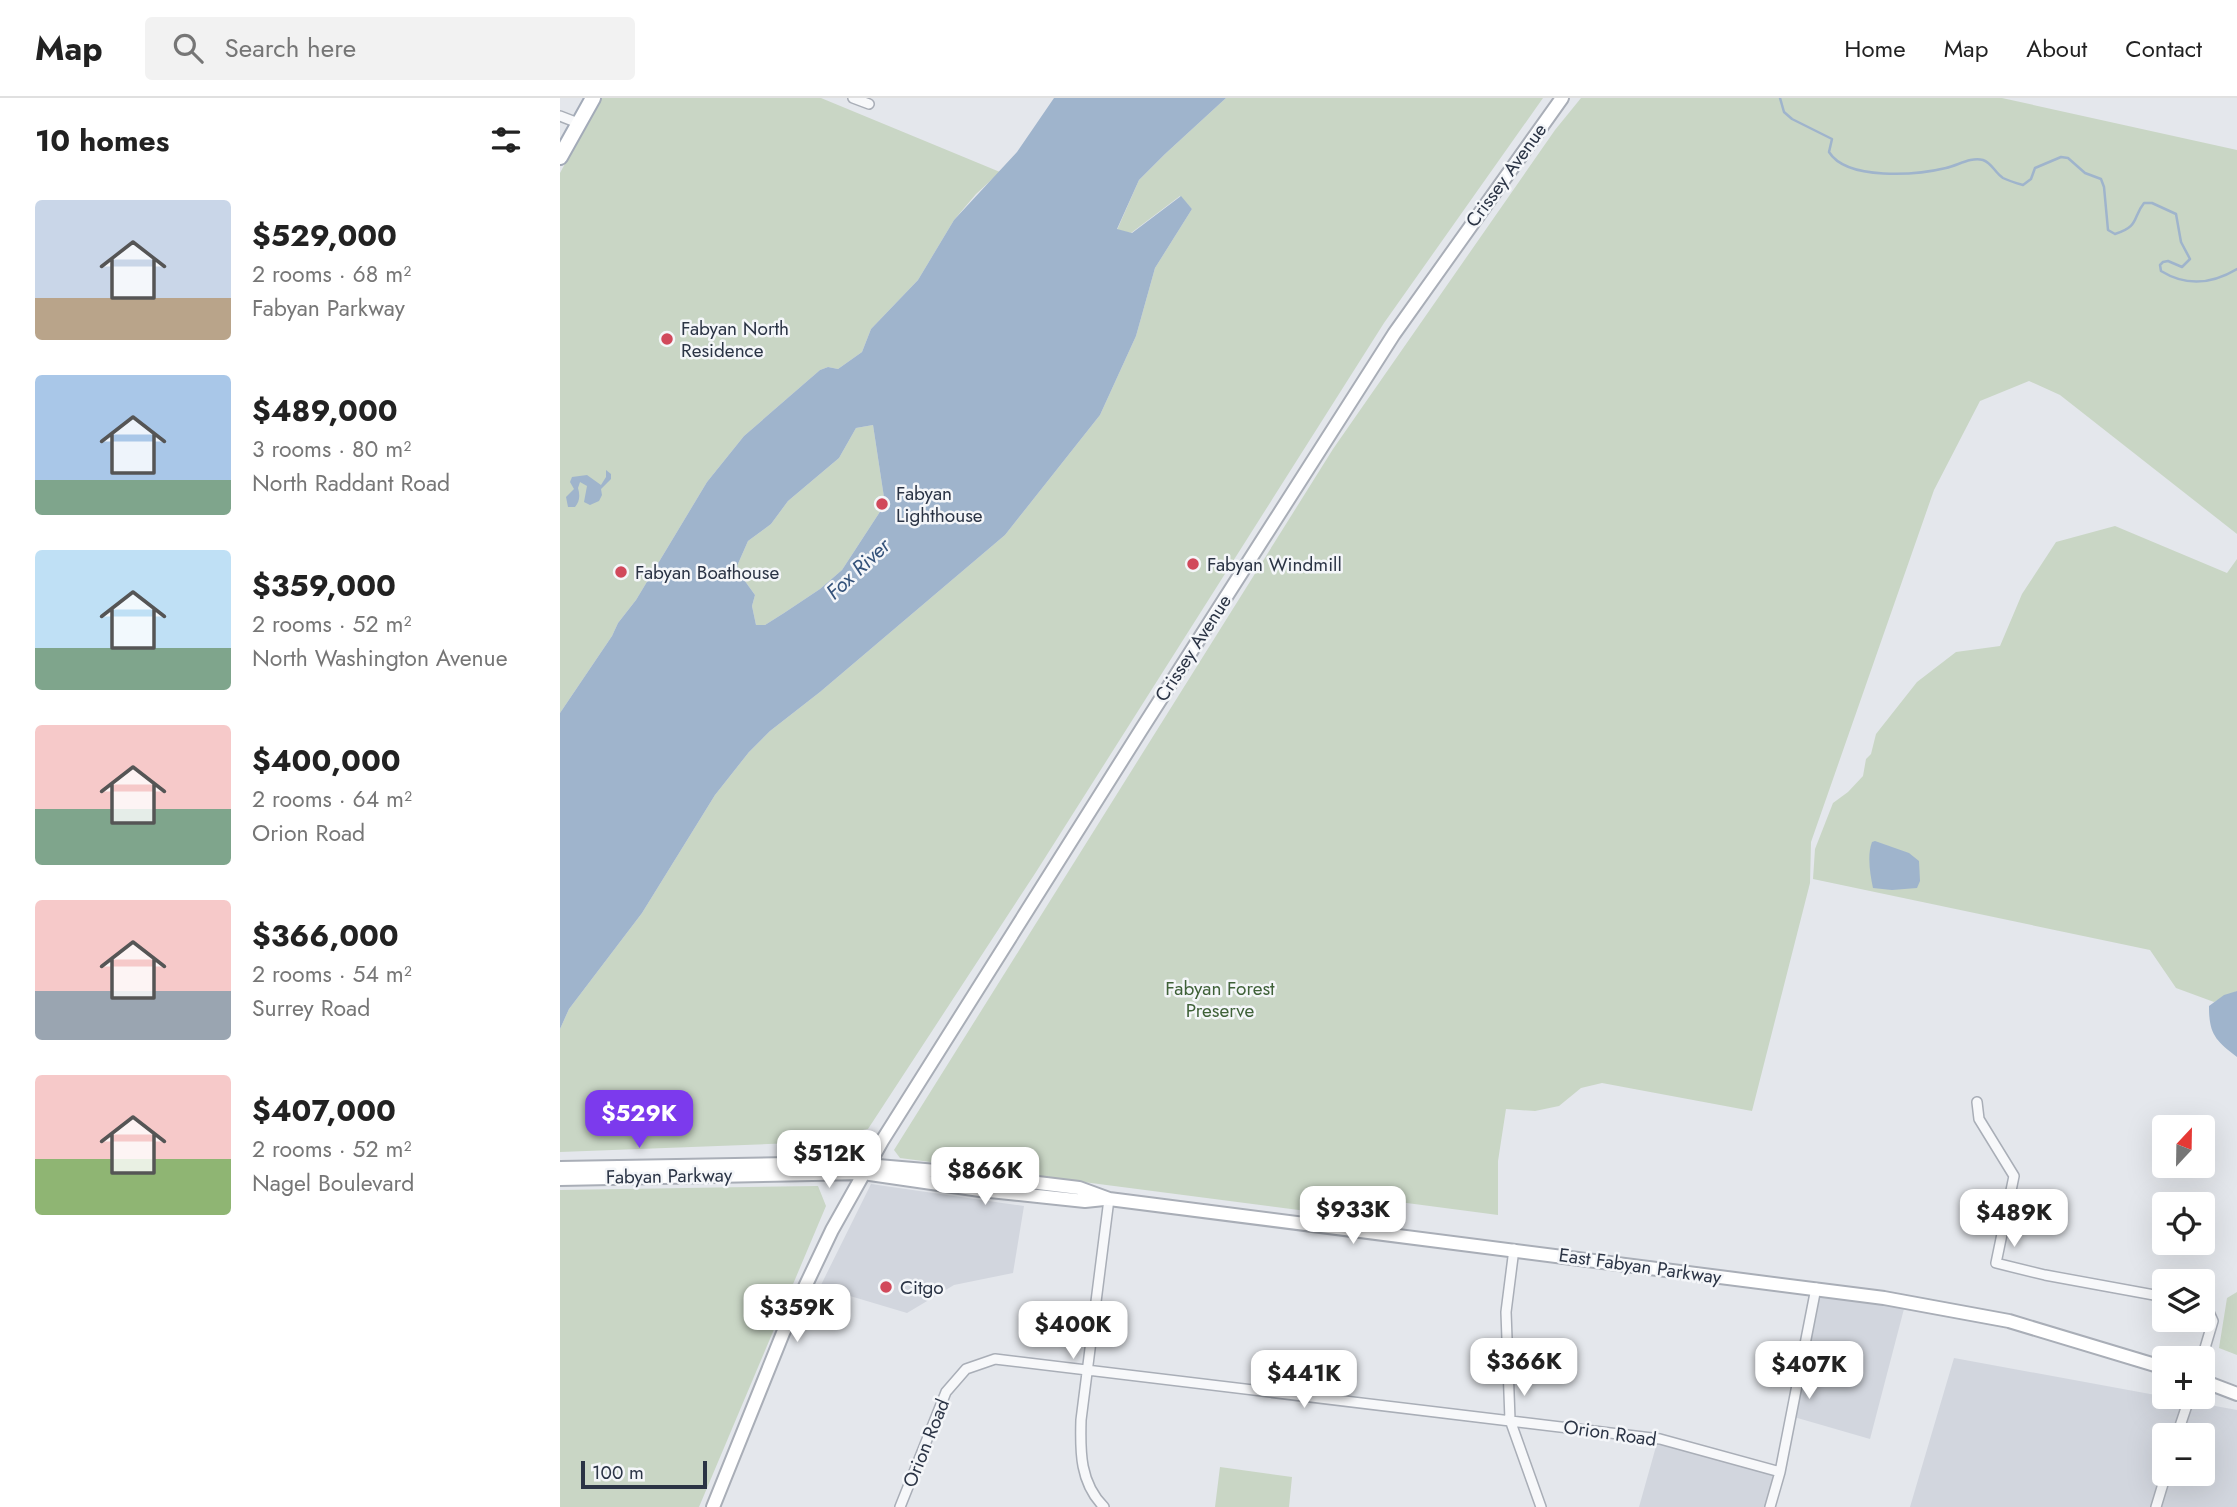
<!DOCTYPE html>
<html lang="en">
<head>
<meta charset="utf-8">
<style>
	body { margin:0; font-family:Jost,sans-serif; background:#f2f2f2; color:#222; height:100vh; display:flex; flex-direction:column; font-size:26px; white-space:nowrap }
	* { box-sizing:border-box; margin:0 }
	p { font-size:23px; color:#767676 }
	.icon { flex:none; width:38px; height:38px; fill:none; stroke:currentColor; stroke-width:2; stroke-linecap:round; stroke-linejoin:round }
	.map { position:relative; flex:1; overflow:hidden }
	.drawer { display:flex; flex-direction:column; background:#fff; width:560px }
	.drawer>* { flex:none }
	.needle { width:46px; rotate:22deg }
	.controls { position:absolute; left:1592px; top:1017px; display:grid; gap:14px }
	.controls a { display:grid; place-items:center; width:63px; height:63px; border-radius:7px; background:#fff; box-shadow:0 7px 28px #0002; font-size:35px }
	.scale { position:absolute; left:21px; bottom:18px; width:126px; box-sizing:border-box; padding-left:7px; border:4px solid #2b3445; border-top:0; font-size:19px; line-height:24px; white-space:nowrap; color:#2b3445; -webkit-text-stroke:5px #f4f6f9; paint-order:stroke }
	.price { position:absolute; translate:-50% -60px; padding:0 16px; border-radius:14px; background:#fff; color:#222; font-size:23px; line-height:46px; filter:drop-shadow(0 2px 4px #0008) }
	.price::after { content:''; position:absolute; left:50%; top:42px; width:21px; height:16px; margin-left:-10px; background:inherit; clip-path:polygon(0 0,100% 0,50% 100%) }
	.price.current { background:#7c3aed; color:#fff }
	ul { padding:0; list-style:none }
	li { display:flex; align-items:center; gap:21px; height:175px; padding:0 35px }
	li span { display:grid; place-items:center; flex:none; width:196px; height:140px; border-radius:7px; color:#555 }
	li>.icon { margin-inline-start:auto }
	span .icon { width:84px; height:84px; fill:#fffc; stroke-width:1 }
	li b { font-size:30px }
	h2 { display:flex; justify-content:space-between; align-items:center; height:84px; padding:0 35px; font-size:30px }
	header { display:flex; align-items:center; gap:42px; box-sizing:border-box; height:98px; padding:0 35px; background:#fff; border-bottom:2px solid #e0e0e0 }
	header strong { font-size:33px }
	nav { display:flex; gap:38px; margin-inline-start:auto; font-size:24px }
	.search { width:490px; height:63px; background:#f2f2f2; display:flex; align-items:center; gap:18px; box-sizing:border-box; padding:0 24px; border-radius:7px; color:#767676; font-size:26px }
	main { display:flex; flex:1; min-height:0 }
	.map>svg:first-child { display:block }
	.built { fill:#d2d6de; fill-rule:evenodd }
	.green { fill:#c9d6c5 }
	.water { fill:#9fb4cc; fill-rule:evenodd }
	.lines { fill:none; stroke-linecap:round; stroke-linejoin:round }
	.stream { stroke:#9fb4cc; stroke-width:2.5 }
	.minor-casing { stroke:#a9aeb7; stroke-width:12 }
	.secondary-casing { stroke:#a9aeb7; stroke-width:16 }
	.primary-casing { stroke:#a3abb8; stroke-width:18 }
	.minor { stroke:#f7f8fa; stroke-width:9 }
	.secondary { stroke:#fff; stroke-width:12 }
	.primary { stroke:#fff; stroke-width:14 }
	.poi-dot { fill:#d1495b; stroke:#f4f6f9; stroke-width:2.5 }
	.labels { text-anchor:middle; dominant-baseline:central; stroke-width:5; stroke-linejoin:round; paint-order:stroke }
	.street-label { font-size:19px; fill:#2b3445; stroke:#f4f6f9 }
	.poi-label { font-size:19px; fill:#2b3445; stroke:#f4f6f9; text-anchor:start }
	.park-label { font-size:19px; fill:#3f6138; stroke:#f4f6f9 }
	.water-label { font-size:21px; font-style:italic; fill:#34527a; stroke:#f4f6f9 }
</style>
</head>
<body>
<header>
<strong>Map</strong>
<div class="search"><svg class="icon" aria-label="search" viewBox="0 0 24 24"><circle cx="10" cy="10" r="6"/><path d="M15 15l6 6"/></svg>Search here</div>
<nav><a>Home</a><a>Map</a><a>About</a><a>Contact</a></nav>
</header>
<main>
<section class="drawer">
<h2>10 homes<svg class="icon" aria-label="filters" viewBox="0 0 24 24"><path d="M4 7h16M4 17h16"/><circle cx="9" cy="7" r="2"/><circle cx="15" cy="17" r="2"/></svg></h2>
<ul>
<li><span style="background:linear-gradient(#c9d6e8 70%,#b9a48a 0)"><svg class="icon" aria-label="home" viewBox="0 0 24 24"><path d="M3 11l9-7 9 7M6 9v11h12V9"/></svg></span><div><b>$529,000</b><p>2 rooms · 68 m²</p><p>Fabyan Parkway</p></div></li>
<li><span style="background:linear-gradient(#a9c7e8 75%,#7fa58c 0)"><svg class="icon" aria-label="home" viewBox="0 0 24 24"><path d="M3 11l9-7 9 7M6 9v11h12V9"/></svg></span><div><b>$489,000</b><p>3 rooms · 80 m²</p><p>North Raddant Road</p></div></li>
<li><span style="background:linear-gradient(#bfe0f5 70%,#7fa58c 0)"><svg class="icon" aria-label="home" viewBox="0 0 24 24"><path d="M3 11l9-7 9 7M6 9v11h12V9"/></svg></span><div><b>$359,000</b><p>2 rooms · 52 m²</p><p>North Washington Avenue</p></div></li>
<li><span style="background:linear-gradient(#f6c9c9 60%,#7fa58c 0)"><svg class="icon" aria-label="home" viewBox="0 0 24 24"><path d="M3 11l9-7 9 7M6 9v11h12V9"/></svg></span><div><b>$400,000</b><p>2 rooms · 64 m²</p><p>Orion Road</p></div></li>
<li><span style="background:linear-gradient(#f6c9c9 65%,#9aa5b1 0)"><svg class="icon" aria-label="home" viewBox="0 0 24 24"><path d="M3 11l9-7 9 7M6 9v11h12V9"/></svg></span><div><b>$366,000</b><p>2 rooms · 54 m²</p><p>Surrey Road</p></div></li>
<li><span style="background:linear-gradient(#f6c9c9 60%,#8fb573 0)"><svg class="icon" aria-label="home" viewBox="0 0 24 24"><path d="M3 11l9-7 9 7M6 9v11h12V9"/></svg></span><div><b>$407,000</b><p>2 rooms · 52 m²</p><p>Nagel Boulevard</p></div></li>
</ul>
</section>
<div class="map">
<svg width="1677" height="1409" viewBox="0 0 1677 1409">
	<rect width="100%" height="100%" fill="#e4e7ec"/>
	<!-- built -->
	<path class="built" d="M311 1086 464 1108 453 1175 394 1187 347 1215 260 1189Z
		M1258 1192 1345 1207 1310 1341 1234 1319Z
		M1394 1260 1677 1312V1409H1350ZM1605 1337H1643V1376H1605Z
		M1097 1345 1215 1378 1206 1409H1079Z"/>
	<!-- green -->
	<path class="green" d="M40 0H261L440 74 416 96 394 122 358 182 311 231 302 254 278 271 268 269 260 272 184 338 147 384 76 502 58 525 52 538 0 615V75Z
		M666 0H983L824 225 476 774 308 1031 235 1045 0 1054V931L9 911 82 815 155 697 189 654 210 633 260 594 445 437 540 317 576 238 595 170 632 111 620 98 571 135 557 132 579 82 605 56Z
		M1021 0H1442L1677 52V436L1500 297 1469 283 1420 303 1374 392 1251 744 1250 785 1192 1013 1042 985 1021 990 999 1008 975 1013 946 1011 938 1063V1117L786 1097 777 1117 340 1060 334 1052 773 351 995 32Z
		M313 327 325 406 282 472 260 491 224 515 205 527H196L192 508 195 497 182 479 177 468 188 443 211 426 228 403 279 360 296 330Z
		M1555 428 1667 475 1677 461V893L1654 904 1616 890 1590 852 1253 781 1255 751 1273 705 1288 694 1303 678 1306 661 1311 656 1316 636 1357 584 1396 554 1440 548 1462 496 1496 444Z
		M258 1088 266 1108 139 1409H0V1092Z
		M1677 1194V1257L1659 1250 1667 1200Z
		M660 1369 732 1379 729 1409H655Z"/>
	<!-- water -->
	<path class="water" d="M494 0H666L605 56 579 82 557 131 572 135 621 98 632 111 595 170 576 238 540 317 445 437 260 594 210 633 189 654 155 697 82 815 9 911 0 931V615L52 538 58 525 76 502 147 384 184 338 260 272 268 269 278 271 302 254 311 231 358 182 394 122 457 54ZM313 327 325 406 282 472 260 491 224 515 205 527H196L192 508 195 497 182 479 177 468 188 443 211 426 228 403 279 360 296 330Z
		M46 372 51 376V381L41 391 42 397 39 403 30 407 24 404 27 388 20 384 18 390C20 397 20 403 15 409H8L6 399 14 391 10 384 12 379 27 377 41 387 46 379Z
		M1315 743 1349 755 1359 763 1360 783 1357 790 1332 792 1313 790C1310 776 1307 757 1312 744Z
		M1677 893V959C1655 942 1649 936 1649 908L1664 897Z"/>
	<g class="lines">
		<!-- stream -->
		<path class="stream" d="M1220 0 1224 14 1232 21 1272 41 1269 54C1287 83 1357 77 1386 70 1399 67 1410 59 1423 62 1432 65 1435 75 1443 80 1449 83 1456 85 1463 87L1471 81 1475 70 1501 59 1508 60 1525 75 1541 81 1544 89 1548 132 1555 136C1580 128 1572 120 1584 105H1592L1616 116 1621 144 1630 161 1622 169 1608 163 1603 164 1600 167 1601 173C1627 189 1652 186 1677 171"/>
		<!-- minor casing -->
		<g class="minor-casing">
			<path id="minor" d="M293 0 309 6
				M0 18 18 25
				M1417 1004 1419 1021 1454 1078 1436 1165 1485 1177 1605 1199
				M954 1151 946 1214 950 1322 981 1409
				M1642 1260 1653 1223 1648 1212 1643 1209
				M1617 1337 1630 1298
				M340 1409 386 1294 406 1271 435 1261 1100 1341 1220 1374
				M544 1409C520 1385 520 1354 521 1322L549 1101
				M1210 1409 1220 1374 1256 1190
				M1596 1409 1606 1376"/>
		</g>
		<!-- secondary casing -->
		<g class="secondary-casing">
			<path id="secondary" d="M0 1070 283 1065 388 1074 519 1090 549 1101 1324 1200 1449 1223 1605 1270
				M0 1081 303 1075 420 1092 525 1103 544 1101
				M1643 1283 1677 1296
				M153 1409 223 1235 272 1132 322 1043 581 632 834 236 1002 0"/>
		</g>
		<!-- primary casing -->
		<g class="primary-casing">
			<path id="primary" d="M0 59 33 0"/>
		</g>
		<!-- minor -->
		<use href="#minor" class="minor"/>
		<!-- secondary -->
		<use href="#secondary" class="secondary"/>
		<!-- primary -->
		<use href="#primary" class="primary"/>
	</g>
	<!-- markers -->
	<g class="poi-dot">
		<circle cx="107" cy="241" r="7"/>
		<circle cx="322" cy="406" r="7"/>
		<circle cx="633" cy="466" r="7"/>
		<circle cx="61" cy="474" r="7"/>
		<circle cx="326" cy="1189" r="7"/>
	</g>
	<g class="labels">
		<!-- street labels -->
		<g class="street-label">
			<text transform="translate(946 77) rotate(-54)">Crissey Avenue</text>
			<text transform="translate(633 550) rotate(-57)">Crissey Avenue</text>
			<text transform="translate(109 1078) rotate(-1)">Fabyan Parkway</text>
			<text transform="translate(1080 1168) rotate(8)">East Fabyan Parkway</text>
			<text transform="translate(1050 1335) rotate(8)">Orion Road</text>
			<text transform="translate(366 1345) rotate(-68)">Orion Road</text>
		</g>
		<!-- poi labels -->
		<g class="poi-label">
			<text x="121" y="230">Fabyan North<tspan x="121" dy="22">Residence</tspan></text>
			<text x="336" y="395">Fabyan<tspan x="336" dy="22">Lighthouse</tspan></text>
			<text x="647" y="466">Fabyan Windmill</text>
			<text x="75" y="474">Fabyan Boathouse</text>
			<text x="340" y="1189">Citgo</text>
		</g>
		<!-- park labels -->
		<g class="park-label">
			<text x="660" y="890">Fabyan Forest<tspan x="660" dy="22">Preserve</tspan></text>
		</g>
		<!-- water labels -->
		<g class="water-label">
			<text transform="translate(298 471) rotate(-43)">Fox River</text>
		</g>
	</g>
</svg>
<div class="controls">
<a><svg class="needle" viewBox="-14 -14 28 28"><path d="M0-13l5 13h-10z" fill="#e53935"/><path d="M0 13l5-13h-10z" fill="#767676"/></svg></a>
<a><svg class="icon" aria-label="locate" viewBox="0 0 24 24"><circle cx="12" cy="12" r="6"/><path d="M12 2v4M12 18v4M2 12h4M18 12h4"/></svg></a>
<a><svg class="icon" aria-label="layers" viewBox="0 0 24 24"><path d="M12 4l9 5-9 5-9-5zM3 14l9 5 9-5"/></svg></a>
<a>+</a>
<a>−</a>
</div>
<div class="scale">100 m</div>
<b class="price current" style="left:79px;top:1052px">$529K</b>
<b class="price" style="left:269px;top:1092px">$512K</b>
<b class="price" style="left:425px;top:1109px">$866K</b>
<b class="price" style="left:793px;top:1148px">$933K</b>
<b class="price" style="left:1454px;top:1151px">$489K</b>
<b class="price" style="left:237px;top:1246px">$359K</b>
<b class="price" style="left:513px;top:1263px">$400K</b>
<b class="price" style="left:964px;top:1300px">$366K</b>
<b class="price" style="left:1249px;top:1303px">$407K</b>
<b class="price" style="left:744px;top:1312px">$441K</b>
</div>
</main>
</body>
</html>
